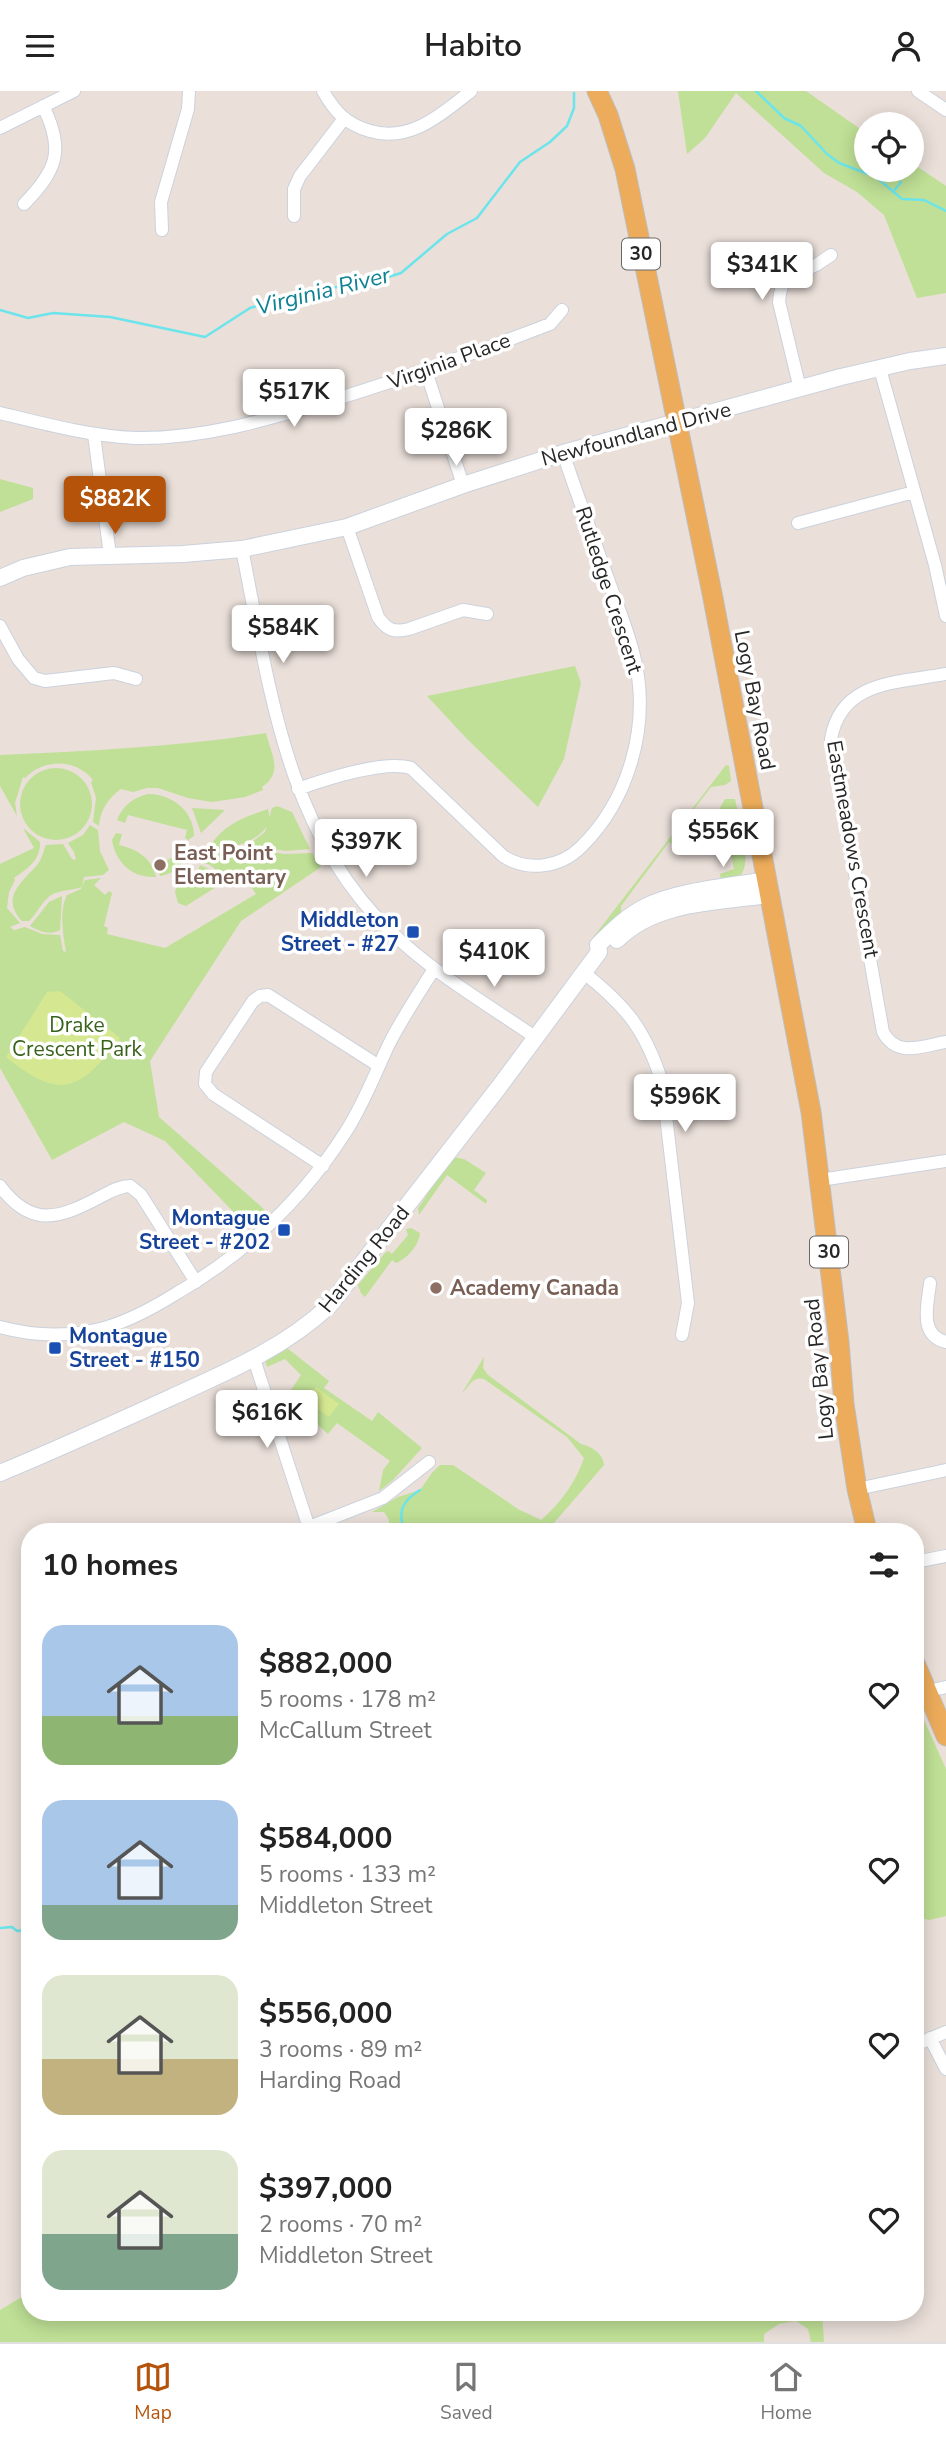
<!DOCTYPE html>
<html lang="en">
<head>
<meta charset="utf-8">
<style>
	body { margin:0; font-family:"Nunito Sans",sans-serif; background:#f6f6f6; color:#222; height:100vh; display:flex; flex-direction:column; font-size:26px; white-space:nowrap }
	* { box-sizing:border-box; margin:0 }
	p { font-size:23px; color:#767676 }
	.icon { flex:none; width:38px; height:38px; fill:none; stroke:currentColor; stroke-width:2; stroke-linecap:round; stroke-linejoin:round }
	.map { position:relative; flex:1; overflow:hidden }
	.side { position:absolute; left:21px; top:1432px; width:903px; height:798px; display:flex; flex-direction:column; background:#fff; border-radius:28px; box-shadow:0 4px 18px #0003 }
	.side>* { flex:none }
	.buttons { position:absolute; left:854px; top:21px; display:grid; gap:14px }
	.buttons a { display:grid; place-items:center; width:70px; height:70px; border-radius:50%; background:#fff; box-shadow:0 4px 18px #0003; font-size:35px }
	.price { position:absolute; translate:-50% -60px; padding:0 16px; border-radius:7px; background:#fff; color:#222; font-size:23px; line-height:46px; filter:drop-shadow(0 2px 4px #0008) }
	.price::after { content:''; position:absolute; left:50%; top:42px; width:21px; height:16px; margin-left:-10px; background:inherit; clip-path:polygon(0 0,100% 0,50% 100%) }
	.price.active { background:#b45309; color:#fff }
	ul { padding:0; list-style:none }
	li { display:flex; align-items:center; gap:21px; height:175px; padding:0 21px }
	li span { display:grid; place-items:center; flex:none; width:196px; height:140px; border-radius:21px; color:#555 }
	li>.icon { margin-inline-start:auto }
	span .icon { width:84px; height:84px; fill:#fffc; stroke-width:1 }
	li b { font-size:30px }
	h2 { display:flex; justify-content:space-between; align-items:center; height:84px; padding:0 21px; font-size:30px }
	header { display:flex; justify-content:space-between; align-items:center; height:91px; padding:0 21px; background:#fff; font-size:32px; font-weight:600 }
	.tab-bar { display:flex; justify-content:space-around; align-items:center; height:98px; border-top:2px solid #e0e0e0; background:#fff; font-size:19px; color:#767676 }
	.tab-bar a { display:grid; justify-items:center; gap:4px }
	.tab-bar .active { color:#b45309 }
	.map>svg:first-child { display:block }
	.green { fill:#bfe096 }
	.pitch { fill:#d5e891 }
	.lines { fill:none; stroke-linecap:round; stroke-linejoin:round }
	.stream { stroke:#6ce4eb; stroke-width:2.5 }
	.street-casing { stroke:#cbd2dd; stroke-width:14 }
	.secondary-casing { stroke:#cbd2dd; stroke-width:18 }
	.primary-casing { stroke:#bebebe; stroke-width:21 }
	.street { stroke:#fff; stroke-width:12 }
	.secondary { stroke:#fff; stroke-width:16 }
	.primary { stroke:#edac5b; stroke-width:19 }
	.education-dot { fill:#8d6e63; stroke:#fff; stroke-width:2.5 }
	.transit-dot { fill:#1a4fb4; stroke:#fff; stroke-width:2.5 }
	.labels { text-anchor:middle; dominant-baseline:central; stroke-width:7; stroke-linejoin:round; paint-order:stroke }
	.shield { fill:#fff; stroke:#686868; stroke-width:2 }
	.shield-label { font-size:19px; font-weight:bold; fill:#272727 }
	.street-label { font-size:21px; fill:#272727; stroke:#fff }
	.education-label { font-size:21px; font-weight:bold; fill:#785e54; stroke:#fff; text-anchor:start }
	.transit-label { font-size:21px; font-weight:bold; fill:#164399; stroke:#fff; text-anchor:end }
	.park-label { font-size:21px; fill:#38621a; stroke:#fff }
	.water-label { font-size:23px; font-style:italic; fill:#0f8293; stroke:#fff }
</style>
</head>
<body>
<header><svg class="icon" aria-label="menu" viewBox="0 0 24 24"><path d="M4 6h16M4 12h16M4 18h16"/></svg>Habito<svg class="icon" aria-label="person" viewBox="0 0 24 24"><circle cx="12" cy="8" r="4"/><path d="M4 21q1-7 8-7t8 7"/></svg></header>
<div class="map">
<svg width="946" height="2251" viewBox="0 0 946 2251">
	<rect width="100%" height="100%" fill="#eadfd9"/>
	<!-- green -->
	<path class="green" d="M678 0H806L866 42V79H912V72L946 95V202L917 207 884 124 857 101 824 82 736 2 705 47 687 63Z
		M0 388 33 397V408L0 421Z
		M575 575 581 592 564 668 538 716 467 648 427 605Z
		M266 642C271 663 284 681 262 696L263 699 245 706 212 711 188 707 158 697H147L133 701 121 698C108 707 100 720 99 735L93 731 96 707 91 691 93 689C76 668 45 667 25 687L23 686 15 712 17 725 0 695V664C89 660 178 656 266 642Z
		M726 674 729 675 731 690 725 694 711 696 691 722 694 728 674 754 669 751 621 815V821L588 853Z
		M20 713a36 36 0 1 1 72 0a36 36 0 1 1-72 0Z
		M148 703C172 703 194 720 194 745L188 749 185 747 187 739 128 724 125 732 117 729C123 715 132 707 148 703Z
		M725 708H735C738 725 755 777 738 786 733 789 726 789 721 790L720 783 734 778 724 727 718 720Z
		M277 715 292 721 310 758 286 760 248 754 265 741 272 717Z
		M192 717 225 719 201 742Z
		M268 718C277 749 228 758 206 762 220 735 241 727 268 718Z
		M90 734 98 739 100 760 109 779 103 784 84 786 82 796C74 799 61 799 53 803 42 809 37 823 29 830H22C0 807 22 791 37 774 42 768 43 761 46 754L63 753 72 768 76 769 74 761 68 752 83 744Z
		M23 737 40 751C41 769 26 779 14 787L15 789 9 801 7 817 20 832 10 836 14 839 25 836 42 843 60 844 63 860 66 861C63 844 59 820 67 804L81 798 85 789 101 787 94 794 105 804 109 800 112 802 104 835 108 837 107 843 165 857 256 803 246 788 235 794 230 788 226 790 217 779 208 773 201 772 205 765 241 756 284 763 312 762 321 776 241 830 150 970 159 1026 265 1119 248 1136 165 1050 124 1031 52 1069 0 977V773L34 757Z
		M116 742 122 743 119 754C138 759 151 766 156 786 132 787 116 772 112 749Z
		M184 758 188 759 189 764C182 775 173 783 160 785 158 776 163 771 171 767L179 769 181 760Z
		M200 774 216 781 224 791 186 815 178 812 175 801 177 796 194 790Z
		M62 805 60 839C50 845 39 840 30 835L49 811Z
		M454 1066 464 1068 486 1082 474 1099 487 1109 486 1113 447 1084 419 1124 418 1117C429 1103 442 1076 454 1066Z
		M411 1137 420 1142C419 1154 407 1168 396 1172L392 1169 365 1206 361 1202 358 1194 385 1162 388 1160 392 1163 408 1144 406 1138Z
		M287 1257 329 1290 324 1297 372 1330 378 1321 422 1357 393 1389 379 1400 383 1379 390 1370 337 1332 328 1343 287 1305 301 1284 285 1268 267 1276 265 1268Z
		M484 1266 483 1277 488 1284 581 1353C592 1356 603 1362 604 1374L547 1440H391L388 1427 384 1421H372L398 1406 420 1399 432 1382 440 1374H453L518 1418 541 1429C560 1413 576 1391 584 1367L567 1346 484 1288C472 1285 470 1295 462 1302Z
		M915 1609 946 1678V1825L929 1829 915 1826Z
		M30 2201V2221H822L824 2251H811L808 2238 796 2230 779 2233 764 2243V2251H0V2219Z"/>
	<!-- pitch -->
	<path class="pitch" d="M60 900 120 947C81 999 61 1011 6 966L47 901Z
		M316 1296 339 1313 329 1326 306 1310Z"/>
	<g class="lines">
		<!-- stream -->
		<path class="stream" d="M756 0 784 27 801 35 827 63 839 72 876 86 902 108 924 109 946 120
			M893 101 901 91
			M0 219 28 227 53 222 110 226 205 246 250 217 313 199 369 192 401 182 447 143 477 127 520 71 550 51 567 35 574 17V2
			M405 1440C397 1421 402 1410 420 1399
			M0 1837 12 1836 17 1840 30 1838"/>
		<!-- street casing -->
		<g class="street-casing">
			<path id="street" d="M323 0C335 21 346 33 370 40 410 52 442 23 471 0
				M918 0 946 19
				M0 37 74 0
				M24 113C57 79 65 59 43 15
				M294 125V98L300 85 343 29
				M162 139 161 111 188 18 189 0
				M880 278 935 474 946 525
				M426 280 463 394
				M800 298 779 211C781 181 794 185 816 174 821 171 826 167 831 164
				M0 322C45 333 90 345 136 347 201 348 262 330 323 312 400 289 475 262 550 233L562 219
				M94 344 110 464
				M798 432 914 401
				M347 436 378 526C387 539 394 542 409 538L463 519 487 523
				M242 458C269 592 285 739 389 839 432 881 485 912 535 946
				M0 535 18 568 34 587 45 590 114 582 136 588
				M946 583C898 592 841 589 831 648L883 941C897 967 921 955 946 951
				M298 698C326 688 385 669 411 677L503 765C527 781 560 777 581 756 629 709 650 635 635 569 629 541 617 514 608 488 593 446 577 404 563 362
				M583 881C626 915 645 938 662 991L688 1212 682 1244
				M323 1075 213 1003 205 993 206 981 253 910 260 905 268 904 379 975
				M820 1089 946 1070
				M0 1095C32 1138 60 1127 100 1106 110 1101 119 1095 130 1095L141 1104 196 1191
				M930 1192C928 1213 918 1244 946 1251
				M0 1236C33 1245 67 1246 100 1238 128 1231 153 1217 177 1202 246 1162 302 1109 345 1042 364 1013 375 982 390 951 403 926 419 902 434 878
				M254 1268 310 1440
				M857 1398 946 1379
				M309 1436 383 1407 429 1371
				M915 1471 946 1465
				M927 1600 946 1596
				M930 1947 946 1978
				M915 1954 946 1941"/>
		</g>
		<!-- secondary casing -->
		<g class="secondary-casing">
			<path id="secondary" d="M0 487 23 477 70 466 183 463 242 458 347 436 463 394 563 362 841 286 910 270 946 265
				M617 849C655 810 719 811 769 804
				M0 1382C58 1358 115 1332 172 1306 227 1281 284 1257 329 1215L499 996 599 861 598 854C612 840 627 825 645 816 676 800 730 795 766 789"/>
		</g>
		<!-- primary casing -->
		<g class="primary-casing">
			<path id="primary" d="M597 0 608 24 625 78 712 502 811 1021 839 1251 844 1313 857 1398 867 1440
				M915 1572 946 1645"/>
		</g>
		<!-- street -->
		<use href="#street" class="street"/>
		<!-- secondary -->
		<use href="#secondary" class="secondary"/>
		<!-- primary -->
		<use href="#primary" class="primary"/>
	</g>
	<!-- markers -->
	<g class="education-dot">
		<circle cx="160" cy="774" r="7"/>
		<circle cx="436" cy="1197" r="7"/>
	</g>
	<g class="transit-dot">
		<rect x="406" y="834" width="14" height="14" rx="3.5"/>
		<rect x="277" y="1132" width="14" height="14" rx="3.5"/>
		<rect x="48" y="1250" width="14" height="14" rx="3.5"/>
	</g>
	<g class="labels">
		<!-- shield labels -->
		<g class="shield">
			<rect x="622" y="147.5" width="38" height="31" rx="5"/>
			<rect x="810" y="1145.5" width="38" height="31" rx="5"/>
		</g>
		<g class="shield-label">
			<text x="641" y="163">30</text>
			<text x="829" y="1161">30</text>
		</g>
		<!-- street labels -->
		<g class="street-label">
			<text transform="translate(449 270) rotate(-20)">Virginia Place</text>
			<text transform="translate(636 343) rotate(-15)">Newfoundland Drive</text>
			<text transform="translate(609 499) rotate(72)">Rutledge Crescent</text>
			<text transform="translate(755 609) rotate(79)">Logy Bay Road</text>
			<text transform="translate(853 758) rotate(80)">Eastmeadows Crescent</text>
			<text transform="translate(364 1168) rotate(-51)">Harding Road</text>
			<text transform="translate(819 1278) rotate(-96)">Logy Bay Road</text>
		</g>
		<!-- education labels -->
		<g class="education-label">
			<text x="174" y="762">East Point<tspan x="174" dy="24">Elementary</tspan></text>
			<text x="450" y="1197">Academy Canada</text>
		</g>
		<!-- transit labels -->
		<g class="transit-label">
			<text x="399" y="829">Middleton<tspan x="399" dy="24">Street - #27</tspan></text>
			<text x="270" y="1127">Montague<tspan x="270" dy="24">Street - #202</tspan></text>
			<text x="69" y="1245" text-anchor="start">Montague<tspan x="69" dy="24">Street - #150</tspan></text>
		</g>
		<!-- park labels -->
		<g class="park-label">
			<text x="77" y="934">Drake<tspan x="77" dy="24">Crescent Park</tspan></text>
		</g>
		<!-- water labels -->
		<g class="water-label">
			<text transform="translate(323 200) rotate(-14)">Virginia River</text>
		</g>
	</g>
</svg>
<div class="buttons">
<a><svg class="icon" aria-label="locate" viewBox="0 0 24 24"><circle cx="12" cy="12" r="6"/><path d="M12 2v4M12 18v4M2 12h4M18 12h4"/></svg></a>
</div>
<b class="price" style="left:762px;top:211px">$341K</b>
<b class="price" style="left:294px;top:338px">$517K</b>
<b class="price" style="left:456px;top:377px">$286K</b>
<b class="price active" style="left:115px;top:445px">$882K</b>
<b class="price" style="left:283px;top:574px">$584K</b>
<b class="price" style="left:723px;top:778px">$556K</b>
<b class="price" style="left:366px;top:788px">$397K</b>
<b class="price" style="left:494px;top:898px">$410K</b>
<b class="price" style="left:685px;top:1043px">$596K</b>
<b class="price" style="left:267px;top:1359px">$616K</b>
<section class="side">
<h2>10 homes<svg class="icon" aria-label="filters" viewBox="0 0 24 24"><path d="M4 7h16M4 17h16"/><circle cx="9" cy="7" r="2"/><circle cx="15" cy="17" r="2"/></svg></h2>
<ul>
<li><span style="background:linear-gradient(#a9c7e8 65%,#8fb573 0)"><svg class="icon" aria-label="home" viewBox="0 0 24 24"><path d="M3 11l9-7 9 7M6 9v11h12V9"/></svg></span><div><b>$882,000</b><p>5 rooms · 178 m²</p><p>McCallum Street</p></div><svg class="icon" aria-label="heart" viewBox="0 0 24 24"><path d="M12 20l-8-8c-3-5 5-10 8-4 3-6 11-1 8 4z"/></svg></li>
<li><span style="background:linear-gradient(#a9c7e8 75%,#7fa58c 0)"><svg class="icon" aria-label="home" viewBox="0 0 24 24"><path d="M3 11l9-7 9 7M6 9v11h12V9"/></svg></span><div><b>$584,000</b><p>5 rooms · 133 m²</p><p>Middleton Street</p></div><svg class="icon" aria-label="heart" viewBox="0 0 24 24"><path d="M12 20l-8-8c-3-5 5-10 8-4 3-6 11-1 8 4z"/></svg></li>
<li><span style="background:linear-gradient(#dfe7d0 60%,#c2b280 0)"><svg class="icon" aria-label="home" viewBox="0 0 24 24"><path d="M3 11l9-7 9 7M6 9v11h12V9"/></svg></span><div><b>$556,000</b><p>3 rooms · 89 m²</p><p>Harding Road</p></div><svg class="icon" aria-label="heart" viewBox="0 0 24 24"><path d="M12 20l-8-8c-3-5 5-10 8-4 3-6 11-1 8 4z"/></svg></li>
<li><span style="background:linear-gradient(#dfe7d0 60%,#7fa58c 0)"><svg class="icon" aria-label="home" viewBox="0 0 24 24"><path d="M3 11l9-7 9 7M6 9v11h12V9"/></svg></span><div><b>$397,000</b><p>2 rooms · 70 m²</p><p>Middleton Street</p></div><svg class="icon" aria-label="heart" viewBox="0 0 24 24"><path d="M12 20l-8-8c-3-5 5-10 8-4 3-6 11-1 8 4z"/></svg></li>
</ul>
</section>
</div>
<nav class="tab-bar">
<a class="active"><svg class="icon" aria-label="map" viewBox="0 0 24 24"><path d="M3 6l6-2 6 2 6-2v14l-6 2-6-2-6 2zM9 4v14M15 6v14"/></svg>Map</a>
<a><svg class="icon" aria-label="saved" viewBox="0 0 24 24"><path d="M7 4h10v16l-5-4-5 4z"/></svg>Saved</a>
<a><svg class="icon" aria-label="home" viewBox="0 0 24 24"><path d="M3 11l9-7 9 7M6 9v11h12V9"/></svg>Home</a>
</nav>
</body>
</html>
